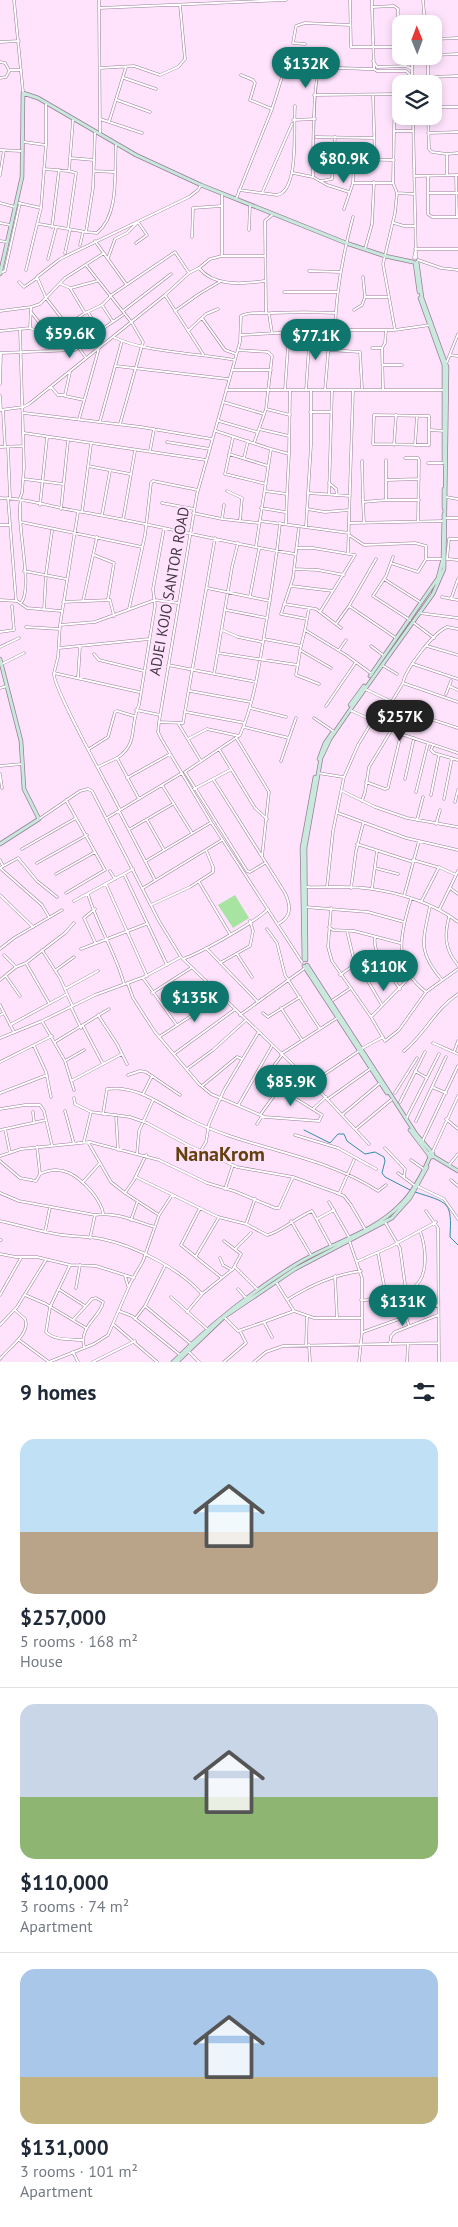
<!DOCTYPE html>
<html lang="en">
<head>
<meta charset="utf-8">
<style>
	body { margin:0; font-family:"PT Sans",sans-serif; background:#f6f6f7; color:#1f2937; height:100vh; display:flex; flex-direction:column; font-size:19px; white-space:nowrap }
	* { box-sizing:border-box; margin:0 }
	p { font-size:16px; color:#747a83 }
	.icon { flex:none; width:28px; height:28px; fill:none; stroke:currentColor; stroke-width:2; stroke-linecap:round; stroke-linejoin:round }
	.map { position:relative; height:1362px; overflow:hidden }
	.side { display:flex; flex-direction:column; background:#fff; flex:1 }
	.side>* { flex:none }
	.needle { width:32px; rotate:359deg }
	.controls { position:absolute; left:392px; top:15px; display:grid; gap:10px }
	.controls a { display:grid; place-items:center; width:50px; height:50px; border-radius:10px; background:#fff; box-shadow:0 2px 8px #0003; font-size:25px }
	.price { position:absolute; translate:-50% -42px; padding:0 11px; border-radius:18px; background:#0f766e; color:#fff; font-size:16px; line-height:32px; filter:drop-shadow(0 1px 2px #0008) }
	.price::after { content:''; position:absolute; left:50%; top:30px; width:15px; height:11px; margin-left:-8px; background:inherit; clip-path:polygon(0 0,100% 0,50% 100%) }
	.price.active { background:#222; color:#fff }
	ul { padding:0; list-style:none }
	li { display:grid; align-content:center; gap:10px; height:265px; padding:0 20px }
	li+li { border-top:1px solid #e0e1e3 }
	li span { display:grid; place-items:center; height:155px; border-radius:15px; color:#555 }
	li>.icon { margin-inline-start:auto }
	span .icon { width:90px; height:90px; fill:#fffc; stroke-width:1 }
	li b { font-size:21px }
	h2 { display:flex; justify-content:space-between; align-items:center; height:60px; padding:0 20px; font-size:21px }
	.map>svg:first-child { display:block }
	.green { fill:#a7e4a2 }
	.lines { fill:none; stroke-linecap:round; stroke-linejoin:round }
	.stream { stroke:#2f8ea5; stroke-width:1 }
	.street-casing { stroke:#977e96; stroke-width:3 }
	.secondary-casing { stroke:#977e96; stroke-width:4.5 }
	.street { stroke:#fff; stroke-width:2 }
	.secondary { stroke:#c8e9db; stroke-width:3 }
	.labels { text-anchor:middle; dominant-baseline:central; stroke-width:4; stroke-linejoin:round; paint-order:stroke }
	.street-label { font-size:15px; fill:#433843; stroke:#ffe3fd }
	.district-label { font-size:20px; font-weight:bold; fill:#64400d; stroke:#ffe3fd }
</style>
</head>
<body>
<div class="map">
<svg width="458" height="1362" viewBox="0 0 458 1362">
	<rect width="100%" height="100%" fill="#ffe3fd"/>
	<!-- green -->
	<path class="green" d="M235 895 249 918 233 928 218 905Z"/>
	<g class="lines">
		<!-- stream -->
		<path class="stream" d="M304 1130 330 1143 338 1134H344L347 1141 365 1154 375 1152 384 1157 385 1161 382 1173 385 1177 412 1191
			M415 1192C449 1203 452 1201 450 1237L458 1245"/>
		<!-- street casing -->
		<g class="street-casing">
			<path id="street" d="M14 0 23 92
				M99 0 100 133
				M350 0 351 47H401
				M423 0 425 24
				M372 7V0
				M99 8 286 0
				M434 39 458 38
				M0 42 19 41
				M305 44 293 43 296 26 305 23 350 25
				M397 46 398 9 394 6 372 7 374 69 377 71H406L412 77
				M434 55 458 54
				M412 56V84
				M428 56V84
				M373 61 377 67 406 66 412 69
				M0 62 5 63 9 70
				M100 68 134 66 160 75 178 67 185 59 180 5
				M241 75 253 80 255 83 250 100 272 109
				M428 77 458 76
				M0 78 6 77 10 70H21
				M124 78 156 89
				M314 95 401 94
				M373 95 375 161
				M117 100 150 112
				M434 107H458
				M413 116 416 258
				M428 116 429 149 432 152 447 154V175
				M100 119 142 133
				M293 120 315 119
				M109 122 126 67
				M394 131 395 94
				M413 131H394L393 183 397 193 395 213 383 264 395 330 430 325
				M428 133 458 132
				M316 137 374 138
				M24 142 46 145
				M0 150 21 151
				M447 154 458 153
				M71 158 94 160
				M334 159 394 160
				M44 169 69 171
				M94 171 114 172
				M293 173 313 177 327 185 349 192
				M0 175 4 150
				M456 175 457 217
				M415 176 458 175
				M428 176V214L432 217H458
				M313 177C313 163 313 74 320 70 327 65 362 70 374 69
				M321 181 332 179 335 137
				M353 183H393
				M239 190 277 195C300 191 293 125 295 106
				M262 193 292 124
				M397 193 414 194
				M428 193H458
				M236 199 272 109 282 77 301 69 317 73
				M0 203 15 207
				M19 203 41 208
				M344 209 353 183 354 161
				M353 217C343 254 336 292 335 330H395
				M0 223 10 225
				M394 223 404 226H415
				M39 224 86 232 93 188 95 133
				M52 227 59 170
				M68 229 76 173 69 171 73 120
				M249 230 250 205
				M86 232 97 233C120 214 114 172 116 144
				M192 237 193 208 221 206
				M0 241 7 242
				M95 241 126 284
				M136 243 147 235 138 222
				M80 245 83 232
				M365 249 372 224 374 182
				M415 249H458
				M65 253 70 230
				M222 256V194
				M108 258 115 239 127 233 138 222
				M414 258 415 252
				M48 259 56 228
				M418 260 441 268 458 270
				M86 265 132 323 143 342 120 424
				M199 268C214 287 244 284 264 281
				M26 270 41 208 46 145V104
				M309 271 341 272
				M0 273 5 271 20 203
				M19 282 24 287 37 278
				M61 284 70 288 85 313
				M71 288 97 281
				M284 292H337
				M165 295 203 354
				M110 296 175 252 189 273
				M365 297H387
				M102 305 113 322
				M354 310 362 305 365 297 363 277
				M0 311 31 307 40 304 65 278 104 253
				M123 311 171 274
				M175 311 199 294 221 281
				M31 312 48 334
				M88 312 99 331
				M266 313 265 221 272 215
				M269 314 272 333
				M202 318 225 350 236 354
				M67 325 46 298 37 277 60 259 189 197 198 190 201 185
				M30 328 31 308
				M0 331 30 328 41 333 53 334 85 313 102 305 110 297
				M188 331 206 314 218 309
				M241 335 335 330
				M113 337C146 353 198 353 235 360
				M79 348 86 358
				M372 348H382
				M238 350 268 352 272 356 266 409 254 443
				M329 350 360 352 362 388
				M0 353 75 350 89 338 123 315
				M450 355 458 356
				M446 364 458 334
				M383 365H402
				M116 366 228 379
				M232 370H271
				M0 384 1 353
				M51 387 58 395H65L70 372
				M383 389 382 348 385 343 386 330
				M226 390H443
				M285 390 289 331
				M306 390 310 331
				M325 390 330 330
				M0 396 1 410
				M65 396 84 400
				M223 402 264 414
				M266 409 290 415
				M0 410 23 407 29 404 165 295 189 273 199 268 210 259 222 256H264
				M3 410 5 447
				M310 412H330
				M24 413 141 427 212 439
				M374 415 429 416V445L373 444Z
				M79 419 99 348
				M100 421 122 341
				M219 421 257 432
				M259 429 289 436
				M430 430 445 431
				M216 431 271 449
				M24 433 206 460
				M233 437 225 474 266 484
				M167 442 210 449
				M394 445 396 415
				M415 445 417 416
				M0 447 23 446
				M8 447 10 498
				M150 451 154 429
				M229 454 268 466
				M289 454 290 391
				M244 458 248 441
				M405 458H418L419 460 418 521
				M386 460V500
				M362 461 363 502
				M428 463H443
				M88 466 130 474
				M24 479 63 484
				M387 480 419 479
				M329 483 336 489 337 495
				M227 491 242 498 240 521
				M265 491 287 494 286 523
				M308 493 350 496
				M329 494 332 390
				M446 497 458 499
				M0 498C27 498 55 508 82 512 154 524 224 543 295 554
				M8 498 16 600
				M20 498 22 493 24 467 20 329
				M162 503 194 509
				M40 505 47 438
				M261 508 285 512
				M61 509 68 441
				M307 509 325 512 349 510
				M82 512 91 444
				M193 513 222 519 259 523
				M102 515 110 471
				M446 518H458
				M222 519 224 505
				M123 520 135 451
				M260 521 349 533
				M21 522 142 547
				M350 523 445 521
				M364 523 363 502 386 500H419
				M0 525H10
				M299 526 293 578 281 614 307 619
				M306 526 311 445V390
				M349 535 364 545 415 543 426 546V559L418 572 391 563
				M256 546 271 449 289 454 287 494
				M296 548H313L355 555 320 612
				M348 552 353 390
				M94 555 114 563 108 599
				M393 557 386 576 373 596 410 620
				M426 559H443
				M447 559 449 539H458
				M448 559 458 560
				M294 569 318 570 344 575
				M24 571 66 579
				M384 579 420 602
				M291 586 333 591
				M207 588 270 601
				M250 596 259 549
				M442 597 458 600
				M451 599 458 579
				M0 600 17 601 27 608 61 611
				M83 601 97 537
				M63 602 110 600 114 616
				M21 603C34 588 15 521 21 500
				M284 604 316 609 341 628
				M349 606 396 638
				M129 609 145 535 151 483 153 481 198 490
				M44 610 46 574 52 531
				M226 610 267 618
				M419 613 458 618
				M414 623 434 638
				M336 624 349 606 376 559
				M60 625 78 512
				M26 627 60 629
				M222 630 238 637 262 642
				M305 630 309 608
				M0 632 14 630 12 606
				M264 639 301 646 305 630 346 655 372 674
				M301 646 296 675 319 684
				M371 646 383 655
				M427 646 458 655
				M0 647 19 638
				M59 648 149 639
				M300 650 331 668
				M339 650 346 640
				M218 653 298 665
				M94 654 99 660 144 671
				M2 664 24 653
				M413 664 458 679
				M168 665 256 682
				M382 665 397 674
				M54 673C51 685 111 791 120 810
				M214 674 232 567 238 543
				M78 678 80 646
				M403 683C405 670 433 633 447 627L458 629
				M449 686 458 690
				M0 688 7 686
				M365 689 424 717 458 728
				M190 691 251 702
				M139 692 54 673 58 657 60 625 95 622 155 600 178 603
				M446 694 451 681
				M391 703 403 683 458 702
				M326 706 356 662
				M250 708 286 717
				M136 710 160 715
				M350 710 401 734 458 753
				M186 712 245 723
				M314 718 333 731
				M159 722 183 723 215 538
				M178 723 201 761
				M244 727 289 738
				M188 739 207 729 239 736
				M237 739 269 792 262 857
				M433 745 431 750 434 753 458 760
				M89 749 108 737 115 712 117 711 134 716
				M219 749 255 808 267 819
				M281 761 296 718
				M0 766 22 764
				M98 767 117 758
				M318 773 343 777
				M0 774 2 788
				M127 778 170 754
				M213 779 285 893C291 906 292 917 278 924
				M405 779 414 738
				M366 782 385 789 388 788 401 734
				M162 785 192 833
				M194 789 230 770
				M342 791 375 807 407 818 458 827
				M416 792 428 743
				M431 795 439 755
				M139 799 117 758C139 744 129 727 139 705L155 606 153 589 164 528
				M444 799 452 758
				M362 801 365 792 369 767 392 729
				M455 802 458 790
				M119 811 155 880
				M338 813 406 838 458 850
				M107 818 182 773
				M39 819 80 791 88 789 92 791 159 921 181 957 312 1083 369 1144
				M147 820 164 850
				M417 820 423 797
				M436 824 440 810
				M130 829 173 804
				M357 844 413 862
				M22 849 76 818
				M0 860 3 866
				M413 860 437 867
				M146 861 210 823
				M37 863 87 835
				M265 863 250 872 247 871 185 772 240 735C256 698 260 658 267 618 272 586 277 555 280 523
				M0 868 18 858 37 881 57 897
				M0 868 42 905 49 917
				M375 868 398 874
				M110 871 115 879
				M56 874 95 852
				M124 874 167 965
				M199 882 230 934
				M106 884 147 976
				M307 887C328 888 351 885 372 889 401 893 435 904 458 922
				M327 887 333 831 344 777 358 745 373 720
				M143 888 222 840
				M351 888 356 851 363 824
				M372 888 377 851
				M450 888 458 894
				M66 893 105 870 66 800
				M88 894C97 925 116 953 124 984
				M0 895 33 927
				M404 896 419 841
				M411 899C400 934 392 966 426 992
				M74 901 133 869
				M421 902 439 867 456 875
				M151 905 190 887 213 872V867L206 850
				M430 906C423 941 417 951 442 980
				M305 907 368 912 404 922
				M331 908 328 947 332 961 371 1017 385 1041 399 1030 426 992 458 969
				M95 909 84 918 95 942
				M439 910 458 871
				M449 917C444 936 445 950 458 965
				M329 927 333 930 354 931 400 943
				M267 929 277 943 285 975 320 1029
				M347 931 353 956 382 1005
				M375 937C372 954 391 975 400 989
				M206 948 258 1002
				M0 949 14 938 62 910
				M81 949 146 924
				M42 950 60 978 72 1005
				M237 954 252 977
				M4 955 16 967
				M183 959C200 953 256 922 268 909
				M302 962 211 822 162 740 158 732 159 722 197 494 240 342 241 316C250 311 262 314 272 313 293 312 314 312 336 313
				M26 963 49 1003
				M220 963 250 946 253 931 250 921
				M56 970 74 957
				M340 975 357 963
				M6 976 20 996
				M143 978 176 1024
				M0 980 16 967 26 963 65 933 74 923
				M128 984 133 998 155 1032 199 1084 211 1094 265 1117 319 1121 322 1115 264 1079 282 1055
				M65 989 98 971
				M152 993 191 968
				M333 1000 351 988
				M177 1001 206 981
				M0 1005 4 1013
				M71 1007 81 1028
				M281 1008 302 1040
				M263 1013 268 1017 300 997
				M0 1015 4 1013 14 1032
				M98 1015 117 1044 127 1064
				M240 1015 305 968
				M371 1017 411 976
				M42 1021 65 1061 74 1090
				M10 1025 67 994
				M83 1026 103 1064
				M159 1037 222 996
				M0 1038 42 1021 95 995 144 977 181 957
				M55 1042 109 1009
				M433 1043 458 1054
				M34 1046 46 1072 51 1097
				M361 1049 383 1037
				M404 1051C425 1034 435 1009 458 994
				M454 1052 458 1041
				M174 1054 234 1010
				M281 1054 337 1018
				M65 1061 84 1050
				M0 1062 52 1036
				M187 1069 213 1050 246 1020
				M415 1071 427 1078
				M128 1075 140 1071 146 1072 180 1095
				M71 1081 122 1054
				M313 1082 359 1051
				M202 1086 237 1057 242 1059
				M432 1087 446 1093
				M258 1088 264 1080
				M0 1093 47 1075
				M395 1093 417 1058
				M143 1094 152 1076
				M74 1098 75 1104 91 1112 130 1117 147 1123 188 1145 237 1167 293 1177 337 1193 344 1196 351 1205 365 1229
				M328 1099 370 1069
				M400 1102 425 1052
				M239 1104 272 1046
				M0 1109 25 1105H40L44 1111 52 1145
				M313 1109 326 1097
				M65 1111 74 1144
				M33 1112 34 1123
				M103 1114 107 1089C138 1085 161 1105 187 1118 248 1150 320 1153 378 1191L386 1185
				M343 1114 380 1083
				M116 1115 118 1150
				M260 1115 295 1067
				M406 1119 439 1054
				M446 1119 458 1129
				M416 1121 446 1057
				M257 1124 262 1116
				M5 1129 10 1153
				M356 1129 391 1100
				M0 1130 46 1120
				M295 1135 338 1148 376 1169
				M423 1140 458 1066
				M84 1141 91 1112
				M88 1142 111 1182 125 1193 134 1180 146 1155
				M385 1148 405 1169 404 1177
				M201 1150 206 1142 209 1124 224 1090 258 1033
				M432 1153 458 1096
				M137 1154 139 1131 153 1100
				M0 1156 21 1149 90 1142 159 1160 207 1183 234 1191 275 1208H279L293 1177
				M411 1160 424 1169
				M0 1161 20 1178 36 1181 40 1174 37 1147
				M449 1165 458 1154
				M398 1173 414 1185
				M40 1174C62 1163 78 1176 92 1192 97 1199 102 1205 103 1213
				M136 1177 218 1217 246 1224 267 1235C277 1234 299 1216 312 1211L331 1246
				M451 1180 458 1186
				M83 1182 100 1163
				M417 1186 444 1199 458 1219
				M225 1189 233 1165
				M0 1193 19 1201 95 1215
				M125 1193 159 1215
				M339 1194 354 1160
				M329 1202 349 1237
				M200 1208 181 1245 222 1278
				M426 1211 438 1228 439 1362
				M317 1219 334 1210
				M131 1220 137 1203
				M0 1221C19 1225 37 1231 56 1234 72 1237 87 1236 102 1239 136 1246 180 1269 202 1294
				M291 1221 311 1255
				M385 1222 400 1248 406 1291
				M246 1224 255 1199
				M45 1232 50 1207
				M90 1238 95 1215C114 1211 137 1222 155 1227
				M0 1240H1
				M349 1240 362 1278V1332L359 1362
				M235 1249 251 1233
				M378 1253 386 1296
				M0 1254 16 1257H37L70 1265 96 1266 134 1278
				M196 1256 219 1217
				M220 1258 223 1265 232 1270
				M358 1261 390 1247 436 1222
				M70 1265 50 1307 46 1332C55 1341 71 1339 83 1340
				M235 1267 258 1290
				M125 1276 128 1286
				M335 1276 337 1318
				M276 1282 294 1311 314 1318H361
				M76 1288 80 1265
				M238 1289 246 1298
				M60 1290 85 1306
				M0 1295 21 1258
				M25 1295 46 1304 86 1328
				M171 1297 207 1329
				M287 1300C311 1285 333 1275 361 1271
				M361 1300C371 1301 379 1298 388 1296 395 1294 404 1293 411 1289 430 1279 426 1247 420 1231
				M145 1306 191 1344
				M119 1311 132 1316 179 1354
				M187 1312 202 1294 233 1269 241 1254 224 1241
				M224 1317 238 1331 264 1322 272 1337
				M406 1317 409 1326
				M135 1319 145 1306 165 1266
				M73 1320 92 1299 96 1298 103 1302C101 1317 79 1325 84 1347
				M264 1322 294 1311
				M113 1324 157 1362
				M0 1325 17 1307 46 1260
				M363 1332 438 1305
				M19 1340 49 1362
				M390 1344 391 1336 395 1332 438 1315
				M306 1345 307 1316
				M309 1345 310 1362
				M188 1351 199 1362
				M73 1352 78 1362
				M0 1359C8 1348 31 1334 25 1319L15 1310
				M49 1362 94 1344 108 1335 131 1282 143 1261 159 1215 172 1195
				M93 1362 135 1341
				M224 1362 246 1343 240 1331
				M254 1362 266 1352 283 1346 438 1343
				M407 1362 408 1344"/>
		</g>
		<!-- secondary casing -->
		<g class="secondary-casing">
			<path id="secondary" d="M415 263 419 292
				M0 274 22 177 23 93 38 98 136 155 201 185 346 243 385 256 413 262
				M420 298 444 365V463
				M444 508V489
				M0 659 21 741 24 789 39 819 0 844
				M370 676 438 578 443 559 444 514
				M350 705 364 686
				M319 759 325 743 332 733
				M304 960 302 848 315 777
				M306 960 305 848 321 758 330 739 350 710 433 594 444 569 447 367 422 298 417 262
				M307 965 416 1134 433 1154 432 1157 429 1156 430 1153
				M304 966 387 1093
				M410 1130 429 1155
				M433 1156 458 1171
				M173 1362C210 1325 250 1293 295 1265 328 1244 372 1234 400 1205 413 1193 423 1173 430 1157
				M177 1362 224 1317 295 1269 392 1218 410 1198 427 1167"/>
		</g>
		<!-- street -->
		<use href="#street" class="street"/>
		<!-- secondary -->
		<use href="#secondary" class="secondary"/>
	</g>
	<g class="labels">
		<!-- street labels -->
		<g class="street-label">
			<text transform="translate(169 591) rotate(-80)">ADJEI KOJO SANTOR ROAD</text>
		</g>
		<!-- district labels -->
		<g class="district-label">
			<text x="220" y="1154">NanaKrom</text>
		</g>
	</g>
</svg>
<div class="controls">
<a><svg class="needle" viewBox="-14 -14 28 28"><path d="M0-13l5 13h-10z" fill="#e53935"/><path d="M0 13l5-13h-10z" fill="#747a83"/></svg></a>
<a><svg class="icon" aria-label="layers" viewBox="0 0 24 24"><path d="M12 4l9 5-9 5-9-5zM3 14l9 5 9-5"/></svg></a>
</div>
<b class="price" style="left:306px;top:89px">$132K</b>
<b class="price" style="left:344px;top:184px">$80.9K</b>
<b class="price" style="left:70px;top:359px">$59.6K</b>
<b class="price" style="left:316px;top:361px">$77.1K</b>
<b class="price active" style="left:400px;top:742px">$257K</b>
<b class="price" style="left:384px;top:992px">$110K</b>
<b class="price" style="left:195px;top:1023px">$135K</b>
<b class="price" style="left:291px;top:1107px">$85.9K</b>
<b class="price" style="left:403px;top:1327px">$131K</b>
</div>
<section class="side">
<h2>9 homes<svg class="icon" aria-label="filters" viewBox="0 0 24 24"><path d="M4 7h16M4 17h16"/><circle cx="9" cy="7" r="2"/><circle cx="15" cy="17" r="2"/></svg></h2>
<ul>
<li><span style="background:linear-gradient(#bfe0f5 60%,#b9a48a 0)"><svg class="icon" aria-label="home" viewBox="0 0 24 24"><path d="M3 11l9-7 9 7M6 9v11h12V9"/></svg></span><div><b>$257,000</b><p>5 rooms · 168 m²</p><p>House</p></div></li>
<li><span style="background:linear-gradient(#c9d6e8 60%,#8fb573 0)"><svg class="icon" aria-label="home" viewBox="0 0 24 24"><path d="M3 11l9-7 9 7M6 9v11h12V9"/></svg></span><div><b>$110,000</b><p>3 rooms · 74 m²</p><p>Apartment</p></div></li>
<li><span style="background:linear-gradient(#a9c7e8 70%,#c2b280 0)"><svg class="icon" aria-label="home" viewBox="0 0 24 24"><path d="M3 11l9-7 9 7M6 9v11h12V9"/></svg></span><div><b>$131,000</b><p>3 rooms · 101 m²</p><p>Apartment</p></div></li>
</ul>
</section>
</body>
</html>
